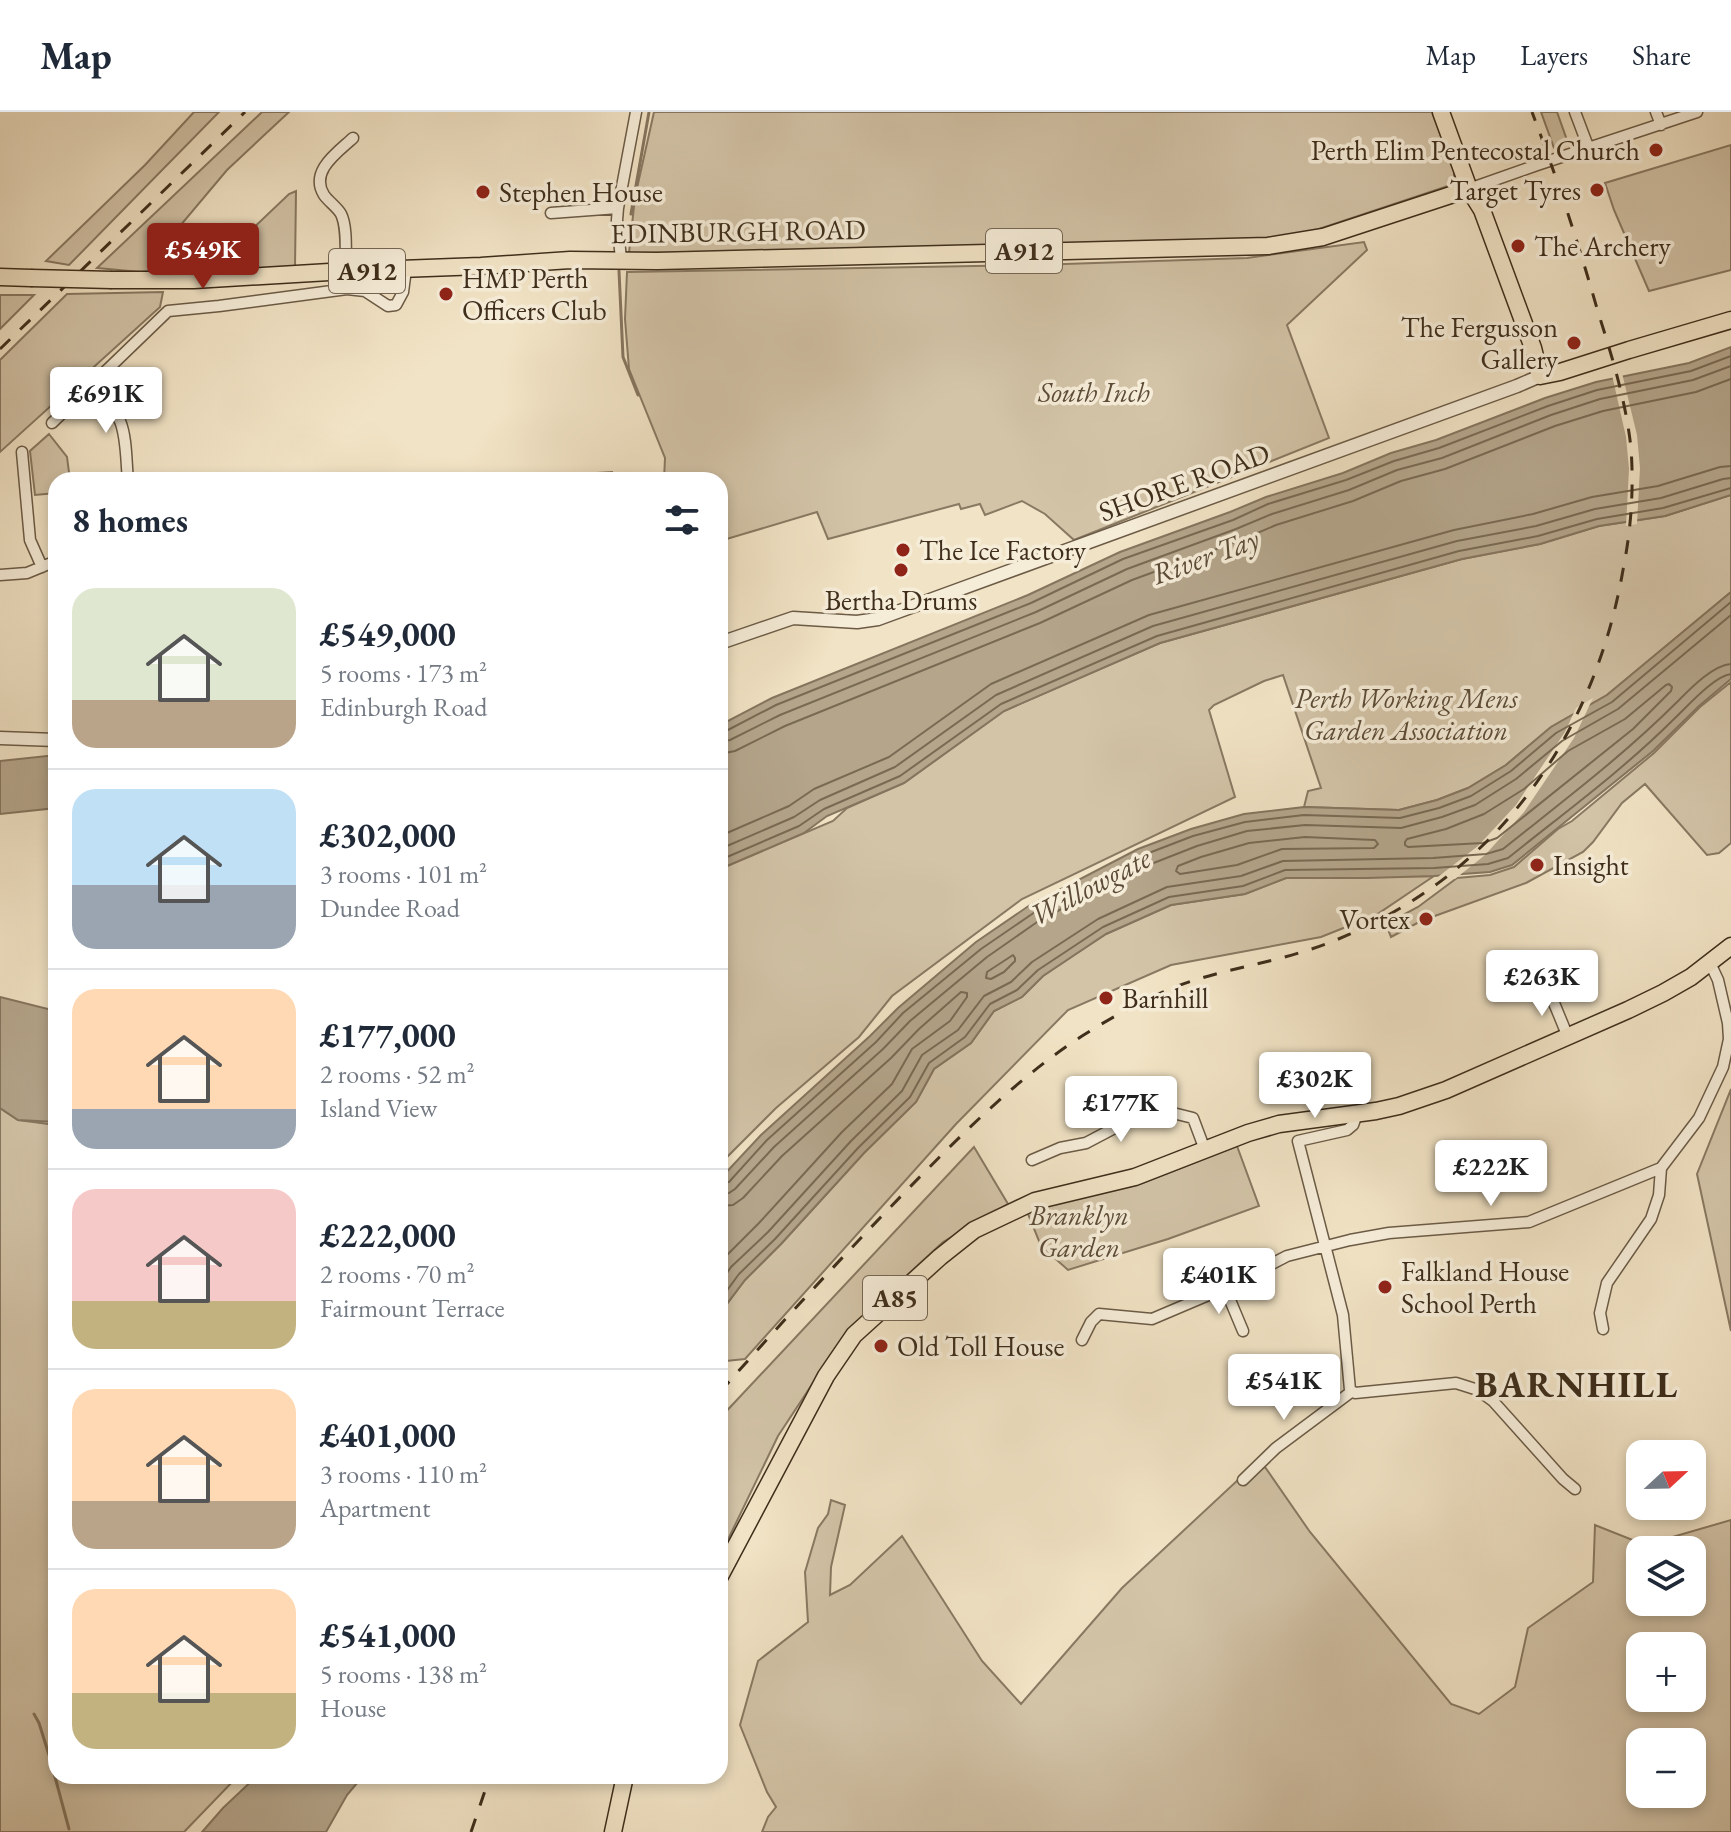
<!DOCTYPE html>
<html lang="en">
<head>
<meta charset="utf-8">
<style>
	body { margin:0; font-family:"EB Garamond",serif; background:#f6f6f7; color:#1f2937; height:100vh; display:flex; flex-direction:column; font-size:30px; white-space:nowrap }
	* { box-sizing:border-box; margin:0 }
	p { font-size:26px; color:#747a83 }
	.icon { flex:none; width:44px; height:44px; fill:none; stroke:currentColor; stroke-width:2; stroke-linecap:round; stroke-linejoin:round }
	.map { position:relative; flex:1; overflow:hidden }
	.details { position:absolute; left:48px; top:360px; width:680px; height:1312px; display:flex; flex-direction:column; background:#fff; border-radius:24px; box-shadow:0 4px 12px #0003 }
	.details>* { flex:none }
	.needle { width:52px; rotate:68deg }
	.fabs { position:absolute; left:1626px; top:1328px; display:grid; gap:16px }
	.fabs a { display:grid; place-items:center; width:80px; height:80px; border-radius:16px; background:#fff; box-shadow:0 4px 12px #0003; font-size:40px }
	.price { position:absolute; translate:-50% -68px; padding:0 18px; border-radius:8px; background:#fff; color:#222; font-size:26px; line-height:52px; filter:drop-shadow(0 2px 4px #0008) }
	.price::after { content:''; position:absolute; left:50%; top:48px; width:24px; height:18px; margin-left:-12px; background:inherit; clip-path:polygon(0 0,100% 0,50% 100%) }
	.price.selected { background:#8f2418; color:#fff }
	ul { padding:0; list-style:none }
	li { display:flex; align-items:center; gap:24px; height:200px; padding:0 24px }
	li+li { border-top:2px solid #e0e1e3 }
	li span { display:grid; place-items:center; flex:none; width:224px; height:160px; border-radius:24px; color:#555 }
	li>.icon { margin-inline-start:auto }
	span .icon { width:96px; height:96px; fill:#fffc; stroke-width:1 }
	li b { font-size:34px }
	h2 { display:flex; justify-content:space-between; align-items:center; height:96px; padding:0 24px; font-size:34px }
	header { display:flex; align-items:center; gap:48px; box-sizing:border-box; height:112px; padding:0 40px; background:#fff; border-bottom:2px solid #e0e1e3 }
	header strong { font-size:38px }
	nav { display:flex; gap:44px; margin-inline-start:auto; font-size:28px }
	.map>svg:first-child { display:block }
	.green { fill:#d3c4a8; stroke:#887962; stroke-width:2; fill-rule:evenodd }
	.water { fill:#b4a58b; stroke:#85755e; stroke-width:2 }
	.pier { fill:#f1e3c5 }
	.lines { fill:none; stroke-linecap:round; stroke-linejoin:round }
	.shore { stroke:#796a53; stroke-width:2 }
	.stream { stroke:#85755e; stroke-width:3 }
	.minor-casing { stroke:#6b5b46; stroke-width:13 }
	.tertiary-casing { stroke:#6b5b46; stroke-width:15 }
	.primary-casing { stroke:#3e2e1b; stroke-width:19 }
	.minor { stroke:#f6edd9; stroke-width:10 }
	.tertiary { stroke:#f6edd9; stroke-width:12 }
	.primary { stroke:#f1e3c5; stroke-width:16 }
	.rail { stroke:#3e2e1b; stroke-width:3; stroke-dasharray:14 14; stroke-linecap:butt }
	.primary-bridge-casing { stroke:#3e2e1b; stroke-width:19; stroke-linecap:butt }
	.primary-bridge { stroke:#f1e3c5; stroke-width:16 }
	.poi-dot { fill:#8f2418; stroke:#f6edd9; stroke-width:3 }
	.labels { text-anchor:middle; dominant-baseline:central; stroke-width:7; stroke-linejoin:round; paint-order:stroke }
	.shield { fill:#f6edd9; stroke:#756754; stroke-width:2 }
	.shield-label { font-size:26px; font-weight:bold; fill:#3e2e1b }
	.poi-label { font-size:28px; fill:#3e2e1b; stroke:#f6edd9; text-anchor:start }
	.street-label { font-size:28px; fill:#3e2e1b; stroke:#f6edd9 }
	.park-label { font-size:28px; font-style:italic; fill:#5c4c37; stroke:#f6edd9 }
	.water-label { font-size:30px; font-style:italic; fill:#5c4c37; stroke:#f6edd9 }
	.district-label { font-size:36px; font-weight:bold; letter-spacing:2px; fill:#3e2e1b; stroke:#f6edd9 }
</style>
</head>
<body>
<header>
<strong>Map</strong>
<nav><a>Map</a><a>Layers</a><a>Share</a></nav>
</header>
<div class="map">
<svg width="1731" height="1720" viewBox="0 0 1731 1720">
	<rect width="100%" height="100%" fill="#f1e3c5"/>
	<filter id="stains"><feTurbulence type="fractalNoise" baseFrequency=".0025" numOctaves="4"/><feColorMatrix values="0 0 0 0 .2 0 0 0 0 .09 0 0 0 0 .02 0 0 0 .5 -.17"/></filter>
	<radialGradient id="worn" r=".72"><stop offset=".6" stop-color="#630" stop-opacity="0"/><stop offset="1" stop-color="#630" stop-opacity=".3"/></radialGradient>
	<!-- green -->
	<path class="green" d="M194 0H219L69 153 46 149 145 53Z
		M262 0H289L227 58 153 146 220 148 289 82 296 79 295 155 140 160 97 156Z
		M654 0H1432L1454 59V72L1268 134 629 141 635 85Z
		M1541 0H1557L1568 31 1554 36Z
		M1731 33V158L1649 179 1614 98 1605 71Z
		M1364 130 1367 138 1287 213 1329 326 1074 428 1045 402 1022 389 985 403 980 392 961 397 959 392 828 427 817 400 720 429V368H664L665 346 629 257 625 207 627 160 1034 153 1247 146Z
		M163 180 160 195 0 340V248L67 182Z
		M0 183H34L0 217Z
		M49 322 67 345 70 368H56V381L35 383 30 339Z
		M612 360V368H564V363Z
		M1731 383V480L1607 583 1551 615 1506 653 1468 676 1437 688 1399 698 1304 695 1308 679 1321 676 1283 563 1264 569 1214 593 1209 598 1235 685 1022 787 892 884 859 925 776 996 720 1052V757L833 709 847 696 904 671 1004 599 1160 531 1462 447 1540 432 1599 414 1665 404Z
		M1731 570V731L1719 741 1707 743 1645 672 1622 691 1593 730 1583 740 1526 771 1421 809 1391 825 1386 812 1418 795 1457 766 1490 763 1514 755 1558 717 1572 709 1654 641 1700 595Z
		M1434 764 1376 803 1321 825 1171 853 1068 898 956 1012 745 1247 726 1249 720 1240V1201L745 1168 781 1132 864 1041 916 990 934 957 971 931 994 899 1022 885 1043 864 1074 843 1106 822 1171 793 1245 782 1286 766Z
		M1731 977V1219L1697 1062Z
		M0 996 18 1008 56 1013V1664H238L184 1720H0Z
		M1237 1034 1259 1094 1168 1127 1068 1158 1041 1134 1026 1097 1140 1072Z
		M974 1035 1008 1092 943 1130 848 1218 778 1324 720 1444V1306Z
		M1265 1355 1310 1420 1451 1592 1479 1602 1515 1575 1528 1516 1593 1470 1595 1413 1645 1433 1731 1408V1720H762L768 1705 776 1695 767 1680 740 1613 758 1549 808 1510 805 1460 818 1416 828 1402 831 1388 845 1393 831 1455 830 1483 850 1473 902 1424 982 1549 1021 1592 1122 1476 1240 1366ZM1640 1438H1692V1490H1640ZM1640 1534H1692V1586H1640ZM1640 1630H1692V1682H1640Z"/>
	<!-- water -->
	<path class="water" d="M1731 235V383L1665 404 1599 414 1540 432 1462 447 1160 531 1004 599 904 671 827 704 804 721 720 757V613L772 586 1028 483 1120 440 1230 400 1266 385 1343 361 1391 341 1436 328 1545 286 1596 270 1689 251Z
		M1731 480V567L1699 594 1653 639 1512 753 1490 760 1434 764 1367 766H1286L1245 782 1171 793 1106 822 1043 864 1022 885 994 899 971 931 934 957 916 990 864 1041 781 1132 745 1168 720 1201V1067L761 1023 870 924 898 896 976 830 1030 793 1138 737 1191 717 1244 702 1304 695 1399 698 1437 688 1468 676 1506 653 1551 615 1607 583Z
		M56 643V696L0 702V649Z
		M0 885 56 899V1010L18 1008 0 996Z
		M257 1664H363L347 1683 326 1720H202L223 1696Z"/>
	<!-- pier -->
	<path class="pier" d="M1622 261 1637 323 1640 356 1637 412 1626 414 1629 357 1626 325 1612 263Z
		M1593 586 1574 626 1524 700 1485 743 1455 767 1434 768 1478 734 1516 693 1565 620 1576 596Z"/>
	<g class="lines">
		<!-- shore -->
		<path class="shore" d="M1669 572 1672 575 1671 579 1633 617 1497 726 1483 731 1408 735 1405 733V730L1407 727 1446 717 1484 702 1524 677 1568 639 1625 607 1666 573Z
			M720 620 726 619 776 593 1031 491 1123 447 1233 408 1268 392 1346 368 1394 349 1439 336 1548 294 1597 278 1691 259 1731 244
			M720 630 730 628 780 603 1036 500 1127 457 1236 417 1272 402 1349 378 1397 358 1442 346 1551 303 1600 287 1693 268 1731 254
			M720 642 735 639 785 614 1040 511 1132 468 1241 428 1276 413 1353 389 1401 369 1445 357 1555 314 1603 299 1696 280 1731 267
			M720 724 789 694 814 677 889 645 991 572 1149 503 1454 418 1533 402 1592 385 1658 374 1720 355 1731 354
			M1305 725 1375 728 1378 732 1374 736 1282 737 1237 753 1180 762 1176 759 1178 754 1201 745 1249 731Z
			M720 737 794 705 820 688 895 655 996 583 1153 514 1457 429 1536 414 1595 397 1661 386 1723 367 1731 366
			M720 748 799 714 824 697 900 664 1001 592 1157 524 1459 439 1538 424 1597 407 1663 396 1731 376
			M1013 843 1015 846V849L1004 860 991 867 986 866 987 860Z
			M720 1072 729 1070 767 1028 876 930 903 901 981 837 1035 800 1141 744 1193 724 1245 710 1304 703 1400 706 1439 696 1471 684 1511 659 1556 621 1612 590 1731 490
			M720 1082 729 1081 735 1077 774 1035 883 937 910 909 987 845 1040 808 1146 754 1197 734 1247 719 1305 713 1401 716 1442 705 1475 693 1516 667 1562 629 1618 597 1731 503
			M720 1094 733 1093 743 1086 782 1044 891 946 919 917 961 880 967 881V885L950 909 912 937 892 972 842 1020 759 1111 720 1150
			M720 1171 731 1155 768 1120 851 1029 902 979 922 943 958 918 984 884 1011 870 1032 850 1098 807 1167 775 1241 764 1283 749 1433 746 1486 742 1503 737C1563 689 1623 644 1677 590 1690 577 1713 553 1731 552
			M720 1188 739 1162 775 1127 858 1036 910 985 929 951 965 925 990 892 1017 878 1038 858 1103 815 1169 785 1243 774 1285 758 1434 756 1488 752 1508 746C1564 701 1623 658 1674 607 1687 595 1714 564 1731 562"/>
		<!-- stream -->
		<path class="stream" d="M631 102 649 0
			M619 159 623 245 638 283
			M34 1602 39 1611 49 1643
			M51 1650 69 1717"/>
		<!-- minor casing -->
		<g class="minor-casing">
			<path id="minor" d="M1575 0 1589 37
				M1656 0 1661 13
				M1469 77 1537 53 1697 0
				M551 101 618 96
				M621 147 617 108 618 96 636 0
				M346 159C345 143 348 116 341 102 337 95 329 90 324 83 309 59 338 40 353 26
				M90 274C101 285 113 295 120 309 127 326 126 350 128 368
				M52 311 168 199 219 194 347 177 365 179 388 194 396 193 403 180 406 157
				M22 340 30 428 42 455
				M0 463 27 461 56 449
				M1547 874 1568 925
				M1357 1002 1353 1013 1347 1018 1298 1029 1343 1203 1350 1278 1355 1281 1456 1271 1478 1278 1493 1289 1563 1367 1575 1377
				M1032 1048 1060 1036 1086 1031 1143 1001 1161 998 1193 1006 1205 1038
				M1225 1176 1243 1219
				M1603 1217 1600 1201 1607 1171 1651 1107 1659 1083 1661 1056 1699 1006 1723 955 1729 927 1728 911 1718 868 1710 851
				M1082 1228 1091 1210 1099 1202 1152 1207 1225 1176 1287 1144 1350 1128 1389 1121 1529 1110 1661 1056
				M1243 1368 1276 1336 1351 1280"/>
		</g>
		<!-- tertiary casing -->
		<g class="tertiary-casing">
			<path id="tertiary" d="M720 531 793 506 857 510 878 507 1517 274 1540 264
				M0 626 56 628"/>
		</g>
		<!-- primary casing -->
		<g class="primary-casing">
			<path id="primary" d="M1441 0 1469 77 1482 98 1533 236 1540 264 1560 260 1629 238 1731 208
				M0 165 31 166
				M112 168H194L346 159 481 154 570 148 657 149 1268 134 1323 125 1469 77
				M720 1464 826 1264 854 1223 940 1145 974 1118 1035 1089 1135 1065 1248 1021 1279 1012 1376 999 1399 994 1446 978 1628 898 1663 881 1691 865 1731 834
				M613 1720 625 1664"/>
		</g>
		<!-- minor -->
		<use href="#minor" class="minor"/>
		<!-- tertiary -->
		<use href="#tertiary" class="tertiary"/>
		<!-- primary -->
		<use href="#primary" class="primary"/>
		<!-- rail -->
		<path class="rail" d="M0 237 245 0
			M720 1280C780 1212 842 1145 905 1080 960 1024 1016 967 1082 924 1112 905 1143 888 1175 875 1216 859 1260 853 1302 840 1333 831 1362 817 1390 802 1520 730 1598 602 1623 458 1631 418 1634 378 1631 336 1626 290 1612 244 1598 200 1579 133 1557 66 1532 0
			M471 1720 490 1664"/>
		<!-- primary-bridge casing -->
		<g class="primary-bridge-casing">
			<path id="primary-bridge" d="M31 166 112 168"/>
		</g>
		<!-- primary-bridge -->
		<use href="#primary-bridge" class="primary-bridge"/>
	</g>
	<!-- markers -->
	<g class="poi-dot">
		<circle cx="1656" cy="38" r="8"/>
		<circle cx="1597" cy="78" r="8"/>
		<circle cx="483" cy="80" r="8"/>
		<circle cx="1518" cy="134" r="8"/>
		<circle cx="446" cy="182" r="8"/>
		<circle cx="1574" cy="231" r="8"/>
		<circle cx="903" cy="438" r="8"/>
		<circle cx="901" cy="458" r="8"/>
		<circle cx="1537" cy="753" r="8"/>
		<circle cx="1426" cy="807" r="8"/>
		<circle cx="1106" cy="886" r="8"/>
		<circle cx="1385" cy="1175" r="8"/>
		<circle cx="881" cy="1234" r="8"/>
	</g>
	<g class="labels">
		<!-- shield labels -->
		<g class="shield">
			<rect x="986" y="117" width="76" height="44" rx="6"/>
			<rect x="329" y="137" width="76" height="44" rx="6"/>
			<rect x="863" y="1164" width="64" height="44" rx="6"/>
		</g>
		<g class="shield-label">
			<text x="1024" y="139">A912</text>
			<text x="367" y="159">A912</text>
			<text x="895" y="1186">A85</text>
		</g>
		<!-- poi labels -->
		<g class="poi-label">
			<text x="1640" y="38" text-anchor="end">Perth Elim Pentecostal Church</text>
			<text x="1581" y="78" text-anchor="end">Target Tyres</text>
			<text x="499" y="80">Stephen House</text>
			<text x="1534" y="134">The Archery</text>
			<text x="462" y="166">HMP Perth<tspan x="462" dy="32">Officers Club</tspan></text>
			<text x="1558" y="215" text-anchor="end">The Fergusson<tspan x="1558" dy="32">Gallery</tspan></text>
			<text x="919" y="438">The Ice Factory</text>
			<text x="901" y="488" text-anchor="middle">Bertha Drums</text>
			<text x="1553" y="753">Insight</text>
			<text x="1410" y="807" text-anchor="end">Vortex</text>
			<text x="1122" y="886">Barnhill</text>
			<text x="1401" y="1159">Falkland House<tspan x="1401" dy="32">School Perth</tspan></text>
			<text x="897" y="1234">Old Toll House</text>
		</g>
		<!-- street labels -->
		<g class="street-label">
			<text transform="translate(738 119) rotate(-1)">EDINBURGH ROAD</text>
			<text transform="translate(1184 370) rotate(-20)">SHORE ROAD</text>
		</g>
		<!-- park labels -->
		<g class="park-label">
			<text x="1094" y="280">South Inch</text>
			<text x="1406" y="586">Perth Working Mens<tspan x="1406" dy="32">Garden Association</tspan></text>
			<text x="1079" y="1103">Branklyn<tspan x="1079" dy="32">Garden</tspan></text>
		</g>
		<!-- water labels -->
		<g class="water-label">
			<text transform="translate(1205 444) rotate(-20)">River Tay</text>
			<text transform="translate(1090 774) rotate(-28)">Willowgate</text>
		</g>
		<!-- district labels -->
		<g class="district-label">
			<text x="1577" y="1272">BARNHILL</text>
		</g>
	</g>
	<rect width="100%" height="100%" filter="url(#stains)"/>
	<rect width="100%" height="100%" fill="url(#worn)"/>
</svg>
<div class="fabs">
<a><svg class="needle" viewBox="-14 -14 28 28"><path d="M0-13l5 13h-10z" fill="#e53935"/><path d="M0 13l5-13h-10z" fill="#747a83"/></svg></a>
<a><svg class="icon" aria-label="layers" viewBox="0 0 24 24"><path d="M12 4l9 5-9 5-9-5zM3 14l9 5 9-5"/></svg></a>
<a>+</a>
<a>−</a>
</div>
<b class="price selected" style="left:203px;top:179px">£549K</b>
<b class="price" style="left:106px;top:323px">£691K</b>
<b class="price" style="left:1542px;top:906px">£263K</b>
<b class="price" style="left:1315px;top:1008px">£302K</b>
<b class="price" style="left:1121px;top:1032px">£177K</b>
<b class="price" style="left:1491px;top:1096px">£222K</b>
<b class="price" style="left:1219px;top:1204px">£401K</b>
<b class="price" style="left:1284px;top:1310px">£541K</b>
<section class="details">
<h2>8 homes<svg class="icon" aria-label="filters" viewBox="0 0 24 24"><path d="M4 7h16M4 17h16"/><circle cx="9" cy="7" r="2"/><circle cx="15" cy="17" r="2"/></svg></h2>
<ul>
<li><span style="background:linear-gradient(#dfe7d0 70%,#b9a48a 0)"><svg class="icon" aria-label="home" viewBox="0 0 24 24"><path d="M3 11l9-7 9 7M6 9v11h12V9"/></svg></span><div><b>£549,000</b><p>5 rooms · 173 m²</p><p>Edinburgh Road</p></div></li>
<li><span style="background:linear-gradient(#bfe0f5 60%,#9aa5b1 0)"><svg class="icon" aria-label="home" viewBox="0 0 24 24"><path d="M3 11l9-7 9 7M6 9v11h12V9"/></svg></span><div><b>£302,000</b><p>3 rooms · 101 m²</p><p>Dundee Road</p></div></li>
<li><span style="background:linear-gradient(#ffd9b3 75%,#9aa5b1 0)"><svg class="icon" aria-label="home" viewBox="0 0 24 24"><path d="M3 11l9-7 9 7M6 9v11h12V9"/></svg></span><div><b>£177,000</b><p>2 rooms · 52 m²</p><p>Island View</p></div></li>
<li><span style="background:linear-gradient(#f6c9c9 70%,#c2b280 0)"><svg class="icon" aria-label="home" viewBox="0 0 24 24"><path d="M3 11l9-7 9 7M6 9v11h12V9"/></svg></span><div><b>£222,000</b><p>2 rooms · 70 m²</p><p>Fairmount Terrace</p></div></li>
<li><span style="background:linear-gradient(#ffd9b3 70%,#b9a48a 0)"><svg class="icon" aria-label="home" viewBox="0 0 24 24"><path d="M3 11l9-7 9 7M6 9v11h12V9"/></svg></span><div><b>£401,000</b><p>3 rooms · 110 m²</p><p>Apartment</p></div></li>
<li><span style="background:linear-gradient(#ffd9b3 65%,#c2b280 0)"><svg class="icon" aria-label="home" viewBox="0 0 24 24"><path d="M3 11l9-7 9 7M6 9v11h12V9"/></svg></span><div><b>£541,000</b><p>5 rooms · 138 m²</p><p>House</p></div></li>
</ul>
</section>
</div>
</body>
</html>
